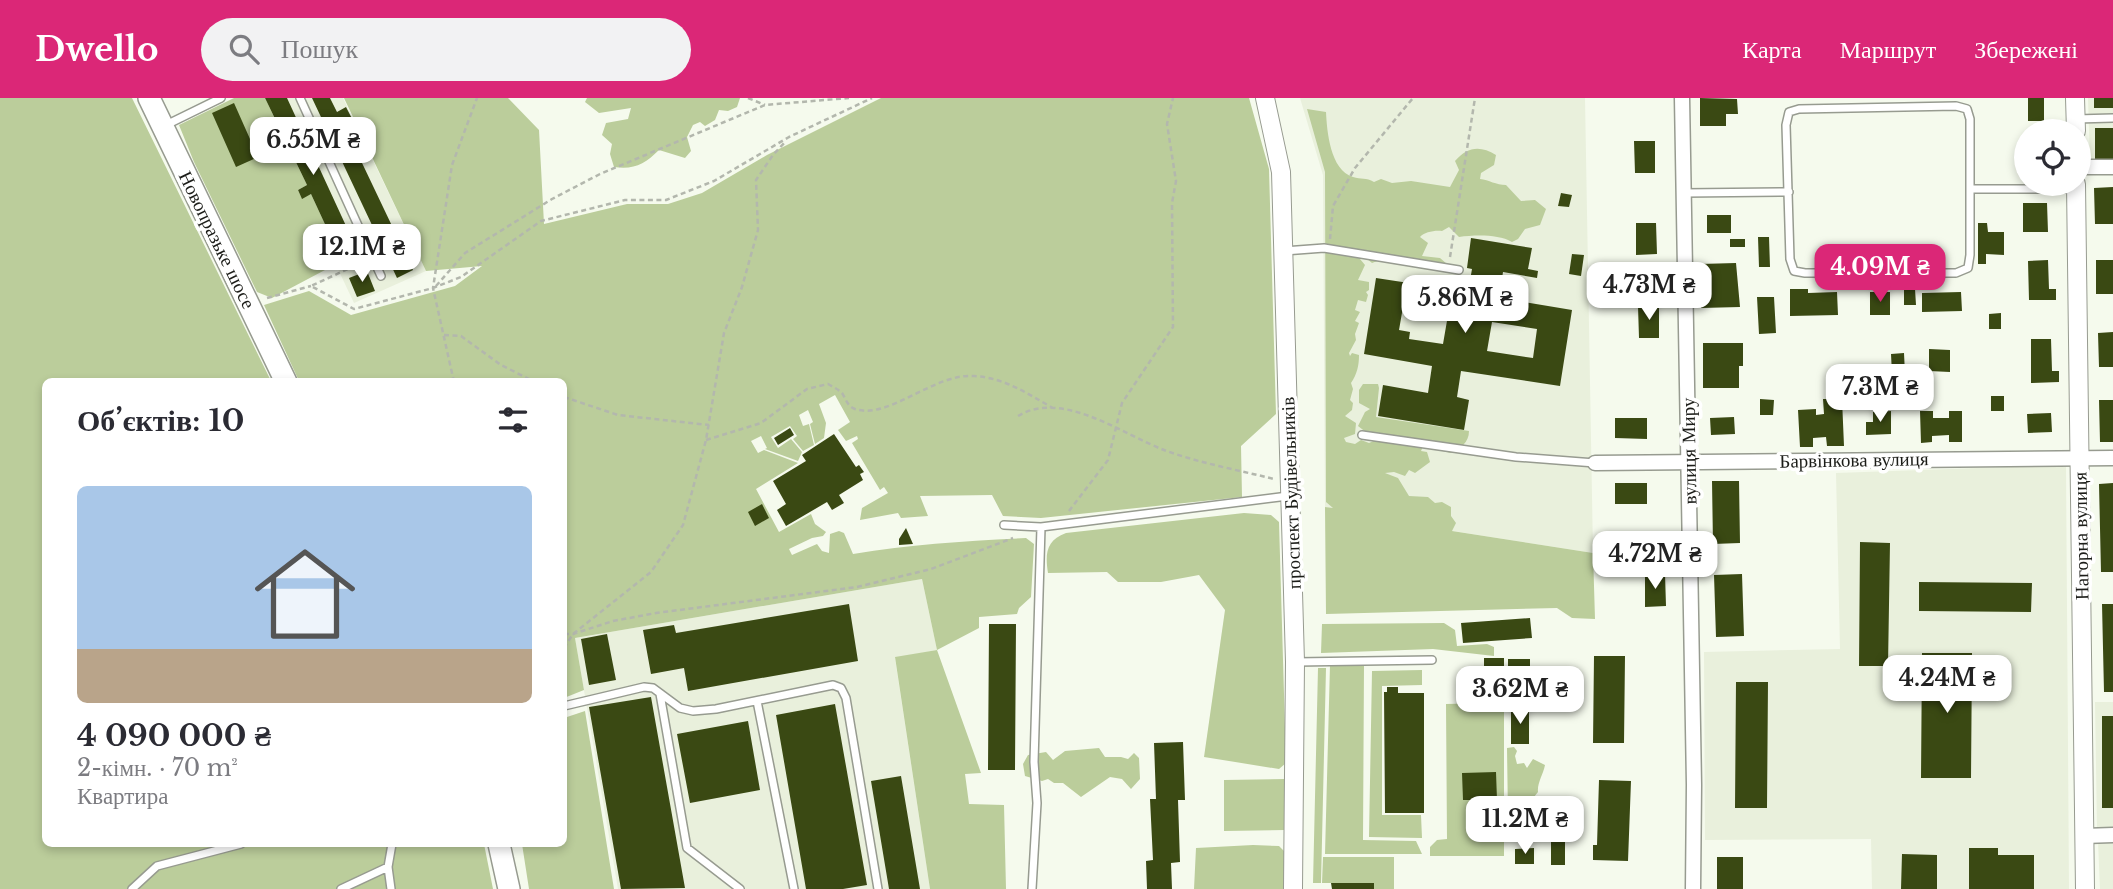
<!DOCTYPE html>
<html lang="uk">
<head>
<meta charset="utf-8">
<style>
	body { margin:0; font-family:"Libre Baskerville",serif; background:#f2f2f3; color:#2b2b33; height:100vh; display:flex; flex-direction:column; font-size:26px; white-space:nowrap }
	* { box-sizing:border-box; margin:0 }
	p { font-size:23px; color:#7c7c81 }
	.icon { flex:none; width:38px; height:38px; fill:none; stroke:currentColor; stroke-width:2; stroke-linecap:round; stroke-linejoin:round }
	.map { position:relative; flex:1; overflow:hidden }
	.panel { position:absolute; left:42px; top:280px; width:525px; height:469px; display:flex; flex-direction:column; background:#fff; border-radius:10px; box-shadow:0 4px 10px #0003 }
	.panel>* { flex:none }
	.tools { position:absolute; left:2014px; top:21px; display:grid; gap:14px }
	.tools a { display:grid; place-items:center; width:77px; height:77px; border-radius:50%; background:#fff; box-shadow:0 4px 10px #0003; font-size:35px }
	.price { position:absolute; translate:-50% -60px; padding:0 16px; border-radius:14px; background:#fff; color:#222; font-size:23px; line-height:46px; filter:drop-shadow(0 2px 4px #0008) }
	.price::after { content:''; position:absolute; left:50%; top:42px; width:21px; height:16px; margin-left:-10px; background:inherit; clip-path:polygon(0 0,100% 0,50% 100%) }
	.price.selected { background:#db2777; color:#fff }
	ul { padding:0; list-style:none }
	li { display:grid; align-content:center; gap:14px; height:371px; padding:0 35px }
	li+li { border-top:2px solid #e1e1e2 }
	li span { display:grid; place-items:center; height:217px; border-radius:10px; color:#555 }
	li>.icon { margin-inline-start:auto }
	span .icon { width:126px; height:126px; fill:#fffc; stroke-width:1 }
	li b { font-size:30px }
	h2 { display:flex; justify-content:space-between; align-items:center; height:84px; padding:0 35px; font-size:30px }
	header { display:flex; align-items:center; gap:42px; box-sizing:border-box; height:98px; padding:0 35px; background:#db2777; color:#fff }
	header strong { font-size:33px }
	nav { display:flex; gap:38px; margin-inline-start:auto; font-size:24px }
	.search { width:490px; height:63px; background:#f2f2f3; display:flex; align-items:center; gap:18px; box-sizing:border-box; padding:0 24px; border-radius:38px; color:#7c7c81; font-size:26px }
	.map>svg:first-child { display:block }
	.built { fill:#e9f0dc }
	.green { fill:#bbcd9b }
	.building { fill:#3a4913; fill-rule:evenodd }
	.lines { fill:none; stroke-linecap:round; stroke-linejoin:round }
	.service-casing { stroke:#979b90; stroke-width:10 }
	.minor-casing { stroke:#979b90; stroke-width:17 }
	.tertiary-casing { stroke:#979b90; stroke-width:20 }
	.secondary-casing { stroke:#979b90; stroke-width:24 }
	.path { stroke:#b3b7ad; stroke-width:2.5; stroke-dasharray:5 3.5; stroke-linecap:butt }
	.service { stroke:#fff; stroke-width:7 }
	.minor { stroke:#fff; stroke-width:14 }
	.tertiary { stroke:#fff; stroke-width:18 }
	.secondary { stroke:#fff; stroke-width:21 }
	.labels { text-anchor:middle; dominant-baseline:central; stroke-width:7; stroke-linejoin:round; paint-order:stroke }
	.street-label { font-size:19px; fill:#1c1d19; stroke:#fff }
</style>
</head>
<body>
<header>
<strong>Dwello</strong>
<div class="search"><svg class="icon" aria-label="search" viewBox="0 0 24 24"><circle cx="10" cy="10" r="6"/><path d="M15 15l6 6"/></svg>Пошук</div>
<nav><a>Карта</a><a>Маршрут</a><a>Збережені</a></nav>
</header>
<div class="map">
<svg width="2113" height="791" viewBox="0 0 2113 791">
	<rect width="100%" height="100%" fill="#f5faed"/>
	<!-- built -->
	<path class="built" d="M257 0H343L426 173 354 205Z
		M1300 0H1585L1593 455 1446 432 1325 409 1323 77Z
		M2088 0H2113V63H2090Z
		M2066 367 2069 791H1872L1871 741 1705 742 1704 554 1840 551 1836 375Z
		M922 481 937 552 895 560 930 791H618L575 540Z
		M2095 604H2113V731L2097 732Z
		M2113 743V791H2100L2098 744Z"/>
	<!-- green -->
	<path class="green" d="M0 0H132L271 283 46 284V746H484L493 791H0Z
		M234 0H265L307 87 298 92 302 100 311 96 342 163 272 200 257 194 194 64 179 27Z
		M344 0H508L539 32 544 126 627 106H668L702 95 767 57 881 0H1249L1269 71 1276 316 1241 348 1242 399 1041 420 1003 418 992 397 920 398 928 418 901 420 898 415 860 422 862 410 888 395 884 389 880 392 852 345 858 341 857 338 846 343 838 332 850 324 835 297 819 306 826 325 824 340 815 346 810 326 813 324 808 312 799 317 803 328 809 326 814 347 803 353 793 341 797 338 790 328 771 339 778 350 791 341 802 354 798 363 765 351 767 350 761 338 751 343 758 355 764 352 798 365 756 391 779 434 811 416 815 426 826 434 823 438 812 440 789 451 792 457 817 446 822 453 829 455 830 436 839 433 844 435 853 456C912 446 966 443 1026 440L1034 446 1031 499 1019 510 1017 516 979 519V530L937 552 981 675 965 676 969 706 1004 707 1006 791H930L895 559 937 552 922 481 575 540 584 592 564 600V284L299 283 264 207 309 193 351 217 455 188 482 168 426 173Z
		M587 0H740L737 9 728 13 719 12 715 22 705 28 700 24 693 27 687 39 691 53 685 60 659 52C645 66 634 72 614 69L610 56 612 46 602 37 606 25 628 21 631 10 599 15 585 4Z
		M1307 11 1326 14C1327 33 1330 72 1353 79 1361 82 1366 79 1374 84L1381 81 1392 85 1411 83 1450 89 1459 72 1455 63C1467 49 1480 47 1496 57L1494 67 1481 75 1480 81C1489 82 1496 87 1506 87L1521 103 1535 102 1546 111 1540 127 1525 131 1518 141 1512 144C1498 136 1475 137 1459 139L1449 129 1442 133C1435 132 1424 134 1420 139L1428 145 1422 158 1440 160 1447 166 1440 173C1424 170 1386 157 1372 165L1365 159 1360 161 1365 167 1358 182 1369 184V192L1366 194 1368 197 1366 204 1358 202 1355 212 1360 214 1355 223 1359 225 1355 236 1356 242 1349 255 1350 258 1352 255 1359 257C1359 268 1357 276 1351 285L1353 291 1350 302 1353 305 1352 312 1345 318 1356 325 1355 336 1344 340 1346 344 1355 346 1361 342 1369 345 1376 342 1358 328 1365 314 1370 311 1359 305V292L1363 286H1378L1379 290 1376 319 1469 333C1469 345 1460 350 1451 355L1434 351 1426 342 1421 353 1427 354 1430 364 1415 375 1409 372 1405 378 1394 374 1385 375 1398 380 1409 398 1428 399 1435 405 1442 404 1451 409V418L1456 425 1452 433 1593 455 1595 521 1572 520 1557 510 1326 516 1325 409 1333 410 1326 404 1325 74Z
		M1244 415 1271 417 1279 424 1286 665 1279 671 1204 659 1225 512 1199 477 1161 484H1118L1107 474 1048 475C1045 456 1046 442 1066 435Z
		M1444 525 1455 532 1457 548 1487 546 1494 549V558L1433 551 1321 555 1322 526Z
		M1330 567H1364L1363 742 1416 743 1422 756H1325Z
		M1318 570H1326L1321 785H1313Z
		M1422 572V587L1382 588V717H1421L1422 740 1369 739 1372 573Z
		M1488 583H1504V758H1430V749L1437 742 1447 741 1446 606 1488 605Z
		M585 613 614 791H529L522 746H564V620Z
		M1514 649 1517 653 1515 658 1517 666 1524 665 1527 670 1533 661 1545 667C1543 677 1537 685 1538 694L1534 699 1527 700 1535 704 1537 708 1532 713 1525 715 1523 719 1512 717 1508 719 1507 650Z
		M1099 650 1105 659H1121L1128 661 1134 655 1139 660 1140 681 1131 691 1122 681 1110 679 1081 699 1063 685H1054L1048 681 1042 683 1025 678 1023 666 1028 657 1046 654 1053 662 1065 653Z
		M1285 681V732L1224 733V682Z
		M1253 747 1279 748 1285 754V791H1194L1196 750Z
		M1323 759H1394V791H1374L1373 785H1322Z"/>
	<!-- building -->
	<path class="building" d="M265 0H287L359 156 342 163 311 96 302 101 298 92 307 87Z
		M312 0H330L337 14 346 9 363 42 353 46 413 172 397 180Z
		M1700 0 1737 1 1738 16H1726V28H1700Z
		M2028 0H2044V23H2028Z
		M2094 0H2113V10H2094Z
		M234 5 258 59 236 69 212 15Z
		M2095 30H2113V61H2095Z
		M1634 43H1655V75H1635Z
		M2113 89V126H2095L2094 90Z
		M1561 95 1572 97 1569 109 1558 108Z
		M2023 105H2047L2048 134H2023Z
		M1707 117H1731V135H1707Z
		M1636 125H1656L1657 156 1636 157Z
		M1978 125H1987L1988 134H2004V157L1986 156V166H1978Z
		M1758 139H1769L1770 169H1759Z
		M1471 140 1532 150 1528 171 1538 173 1537 180 1503 174 1499 200 1572 212 1560 288 1461 273 1457 299 1469 302 1464 332 1378 318 1383 287 1428 295 1432 268 1364 256 1376 180 1468 194 1472 171 1467 170ZM1403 209 1448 217 1443 246 1409 241 1410 234 1399 232ZM1492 224 1537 231 1533 260 1487 253Z
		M1730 141H1745V149H1730Z
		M1572 156 1584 157 1581 178 1569 176Z
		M2048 162 2049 191H2056V202H2029L2028 163Z
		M2096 162H2113V196H2096Z
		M1736 165 1740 209 1701 210V196H1708V180H1701L1700 166Z
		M367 173 375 193 357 199 349 180Z
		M1790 191H1808V195L1837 194 1838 217 1790 218Z
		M1904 191H1915L1916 207H1904Z
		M1870 194H1890V217H1870Z
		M1961 194 1962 213 1922 214V195Z
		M1757 199H1774L1776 235 1759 236Z
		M1638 208H1659V240H1639Z
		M2001 215V231H1989V216Z
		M2113 234V269H2099L2098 235Z
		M2031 241H2051L2052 273H2059V284L2031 285Z
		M1703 245H1743V268H1739V290H1703Z
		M1929 251 1950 252V274L1929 273Z
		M1904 255 1905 276H1892L1891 256Z
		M1991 298H2004V313H1991Z
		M1760 301 1774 302 1773 317H1760Z
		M1823 301H1842L1844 348H1827L1826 339 1813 340V349H1800L1798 312 1816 311V317L1824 316Z
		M2099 302H2113V344H2100Z
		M1891 313V336L1866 337V324H1873V314Z
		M1920 313H1933V320H1949V313H1962V344H1949V337L1932 338V344L1921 345Z
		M2051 315 2052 334 2028 335 2027 316Z
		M1734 319 1735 336 1711 337 1710 320Z
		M1615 320H1647V341L1615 340Z
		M790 330 794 337 778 347 774 340Z
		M834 336 856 369 859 367 864 374 860 376 863 382 839 397 844 405 832 412 827 404 786 428 777 412 786 406 773 383 806 363 802 357Z
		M1712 383H1739L1740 445 1713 446Z
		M1615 385H1647V406H1615Z
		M2113 385V474H2101L2099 386Z
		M762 406 769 420 755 428 748 414Z
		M906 430 913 446 899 447V441Z
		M1860 444 1890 445 1888 568H1859Z
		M1665 476 1666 508 1645 509V477Z
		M1742 476 1744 538 1716 539 1714 477Z
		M1919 484 2032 485 2031 514 1919 513Z
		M849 506 858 563 688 593 684 570 651 576 643 532 674 527 676 535Z
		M2102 506H2113V594H2104Z
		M1530 520 1532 540 1463 545 1461 525Z
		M989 526H1016L1015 672H988Z
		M607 536 616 582 589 587 581 541Z
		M1922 555H1972L1971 680H1921Z
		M1594 558H1625L1624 645H1593Z
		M1484 560H1504V583H1484Z
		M1508 561H1530V600H1508Z
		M1736 584H1768L1767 710H1735Z
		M1387 589H1398V595H1424V715H1385L1384 594H1387Z
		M651 599 685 790 621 791 589 609Z
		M835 606 867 787 843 791H806L776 617Z
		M1511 611H1529V646H1511Z
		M2102 618H2113V710H2102Z
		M748 623 760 692 690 705 677 636Z
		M1183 644 1185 702H1178L1180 764 1171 765 1172 791H1147L1146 763 1153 762 1150 701H1156L1154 645Z
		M1496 674 1497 702H1463L1462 675Z
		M901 678 920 791H889L871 683Z
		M1599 682 1631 683 1628 763 1593 762V747H1597Z
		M1551 707H1565V767H1551Z
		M1534 750V766H1515V751Z
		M1969 750H1998V757H2034V791H1969Z
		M1902 756 1937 757V791H1901Z
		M1717 759H1743V791H1717Z
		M1331 785H1374V791H1332Z"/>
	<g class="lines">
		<!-- service casing -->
		<g class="service-casing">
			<path id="service" d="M300 0 381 178
				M1956 8 1967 11 1970 21V157L1968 170 1956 175H1805L1794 173 1790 161 1786 27 1789 14 1799 11Z
				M2076 21 2113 20
				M166 27 221 0
				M1970 91H2075
				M1684 95 1789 94
				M1284 153 1324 150 1459 172
				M1362 337 1516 359 1595 365
				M1004 427 1041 429 1288 398
				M1296 564 1432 562
				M660 596 687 750 740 791
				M757 603 794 791
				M564 608 644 589 653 590 680 610 693 613 716 611 833 587 841 590 846 600 878 791
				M132 791 157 768 241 746
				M341 791 388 769
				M391 791 388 769 392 746
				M1032 791 1037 705 1034 664 1041 429"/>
		</g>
		<!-- minor casing -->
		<g class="minor-casing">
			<path id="minor" d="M1682 0 1694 687 1693 791
				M2079 69H2113
				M1595 365 2113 360
				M2084 738 2113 737"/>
		</g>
		<!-- tertiary casing -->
		<g class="tertiary-casing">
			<path id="tertiary" d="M1265 0 1281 74 1295 564 1293 791
				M2075 0 2076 33
				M2076 86 2085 791"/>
		</g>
		<!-- secondary casing -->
		<g class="secondary-casing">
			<path id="secondary" d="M149 0 286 284
				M499 746 509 791"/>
		</g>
		<!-- path -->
		<path class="path" d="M748 0 765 7
			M1330 141 1333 108 1355 70 1413 0
			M1450 159 1475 0
			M363 164 311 188 354 211 433 190 461 179 541 123 625 102H666L714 83 789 39 872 0
			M436 188 465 155 552 101 600 76 765 7 849 0
			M267 200 311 188
			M444 237 461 238 501 267 535 284
			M454 284 433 190 452 67 477 0
			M564 299 618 317 709 327
			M1018 318C1062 291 1124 337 1164 352 1199 365 1238 372 1274 381
			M706 342 761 325 807 291 828 286C833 289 838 291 842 295 846 301 847 308 855 311 889 322 934 275 974 278 1005 280 1026 295 1053 310
			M1069 413 1108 362 1122 305 1173 229 1172 105 1176 83 1167 26 1173 0
			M564 536H573L613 523 656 515 857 489 931 471 1013 440
			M564 550 573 536 651 474 683 427 706 342 724 235 742 189 758 132 756 82 773 57 786 43"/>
		<!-- service -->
		<use href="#service" class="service"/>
		<!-- minor -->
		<use href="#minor" class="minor"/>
		<!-- tertiary -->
		<use href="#tertiary" class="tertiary"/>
		<!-- secondary -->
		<use href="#secondary" class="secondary"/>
	</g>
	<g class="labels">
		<!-- street labels -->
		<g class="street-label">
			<text transform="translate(217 142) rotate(64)">Новопразьке шосе</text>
			<text transform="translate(1689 353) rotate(-91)">вулиця Миру</text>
			<text transform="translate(1854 362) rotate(-1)">Барвінкова вулиця</text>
			<text transform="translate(1291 395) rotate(-92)">проспект Будівельників</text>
			<text transform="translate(2081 438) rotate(-91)">Нагорна вулиця</text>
		</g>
	</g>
</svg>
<div class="tools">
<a><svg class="icon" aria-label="locate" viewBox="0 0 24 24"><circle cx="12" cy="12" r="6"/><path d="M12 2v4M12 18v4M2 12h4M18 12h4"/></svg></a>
</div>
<b class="price" style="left:313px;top:79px">6.55M ₴</b>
<b class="price" style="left:362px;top:186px">12.1M ₴</b>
<b class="price selected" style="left:1880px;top:206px">4.09M ₴</b>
<b class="price" style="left:1649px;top:224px">4.73M ₴</b>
<b class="price" style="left:1465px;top:237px">5.86M ₴</b>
<b class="price" style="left:1880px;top:326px">7.3M ₴</b>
<b class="price" style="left:1655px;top:493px">4.72M ₴</b>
<b class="price" style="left:1947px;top:617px">4.24M ₴</b>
<b class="price" style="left:1520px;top:628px">3.62M ₴</b>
<b class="price" style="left:1525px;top:758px">11.2M ₴</b>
<section class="panel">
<h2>Об’єктів: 10<svg class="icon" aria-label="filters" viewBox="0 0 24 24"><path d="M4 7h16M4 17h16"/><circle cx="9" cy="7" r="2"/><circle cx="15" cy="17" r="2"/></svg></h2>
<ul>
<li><span style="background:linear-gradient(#a9c7e8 75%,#b9a48a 0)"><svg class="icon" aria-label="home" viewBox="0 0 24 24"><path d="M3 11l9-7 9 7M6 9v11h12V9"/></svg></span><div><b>4 090 000 ₴</b><p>2-кімн. · 70 m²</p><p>Квартира</p></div></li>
</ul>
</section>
</div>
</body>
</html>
